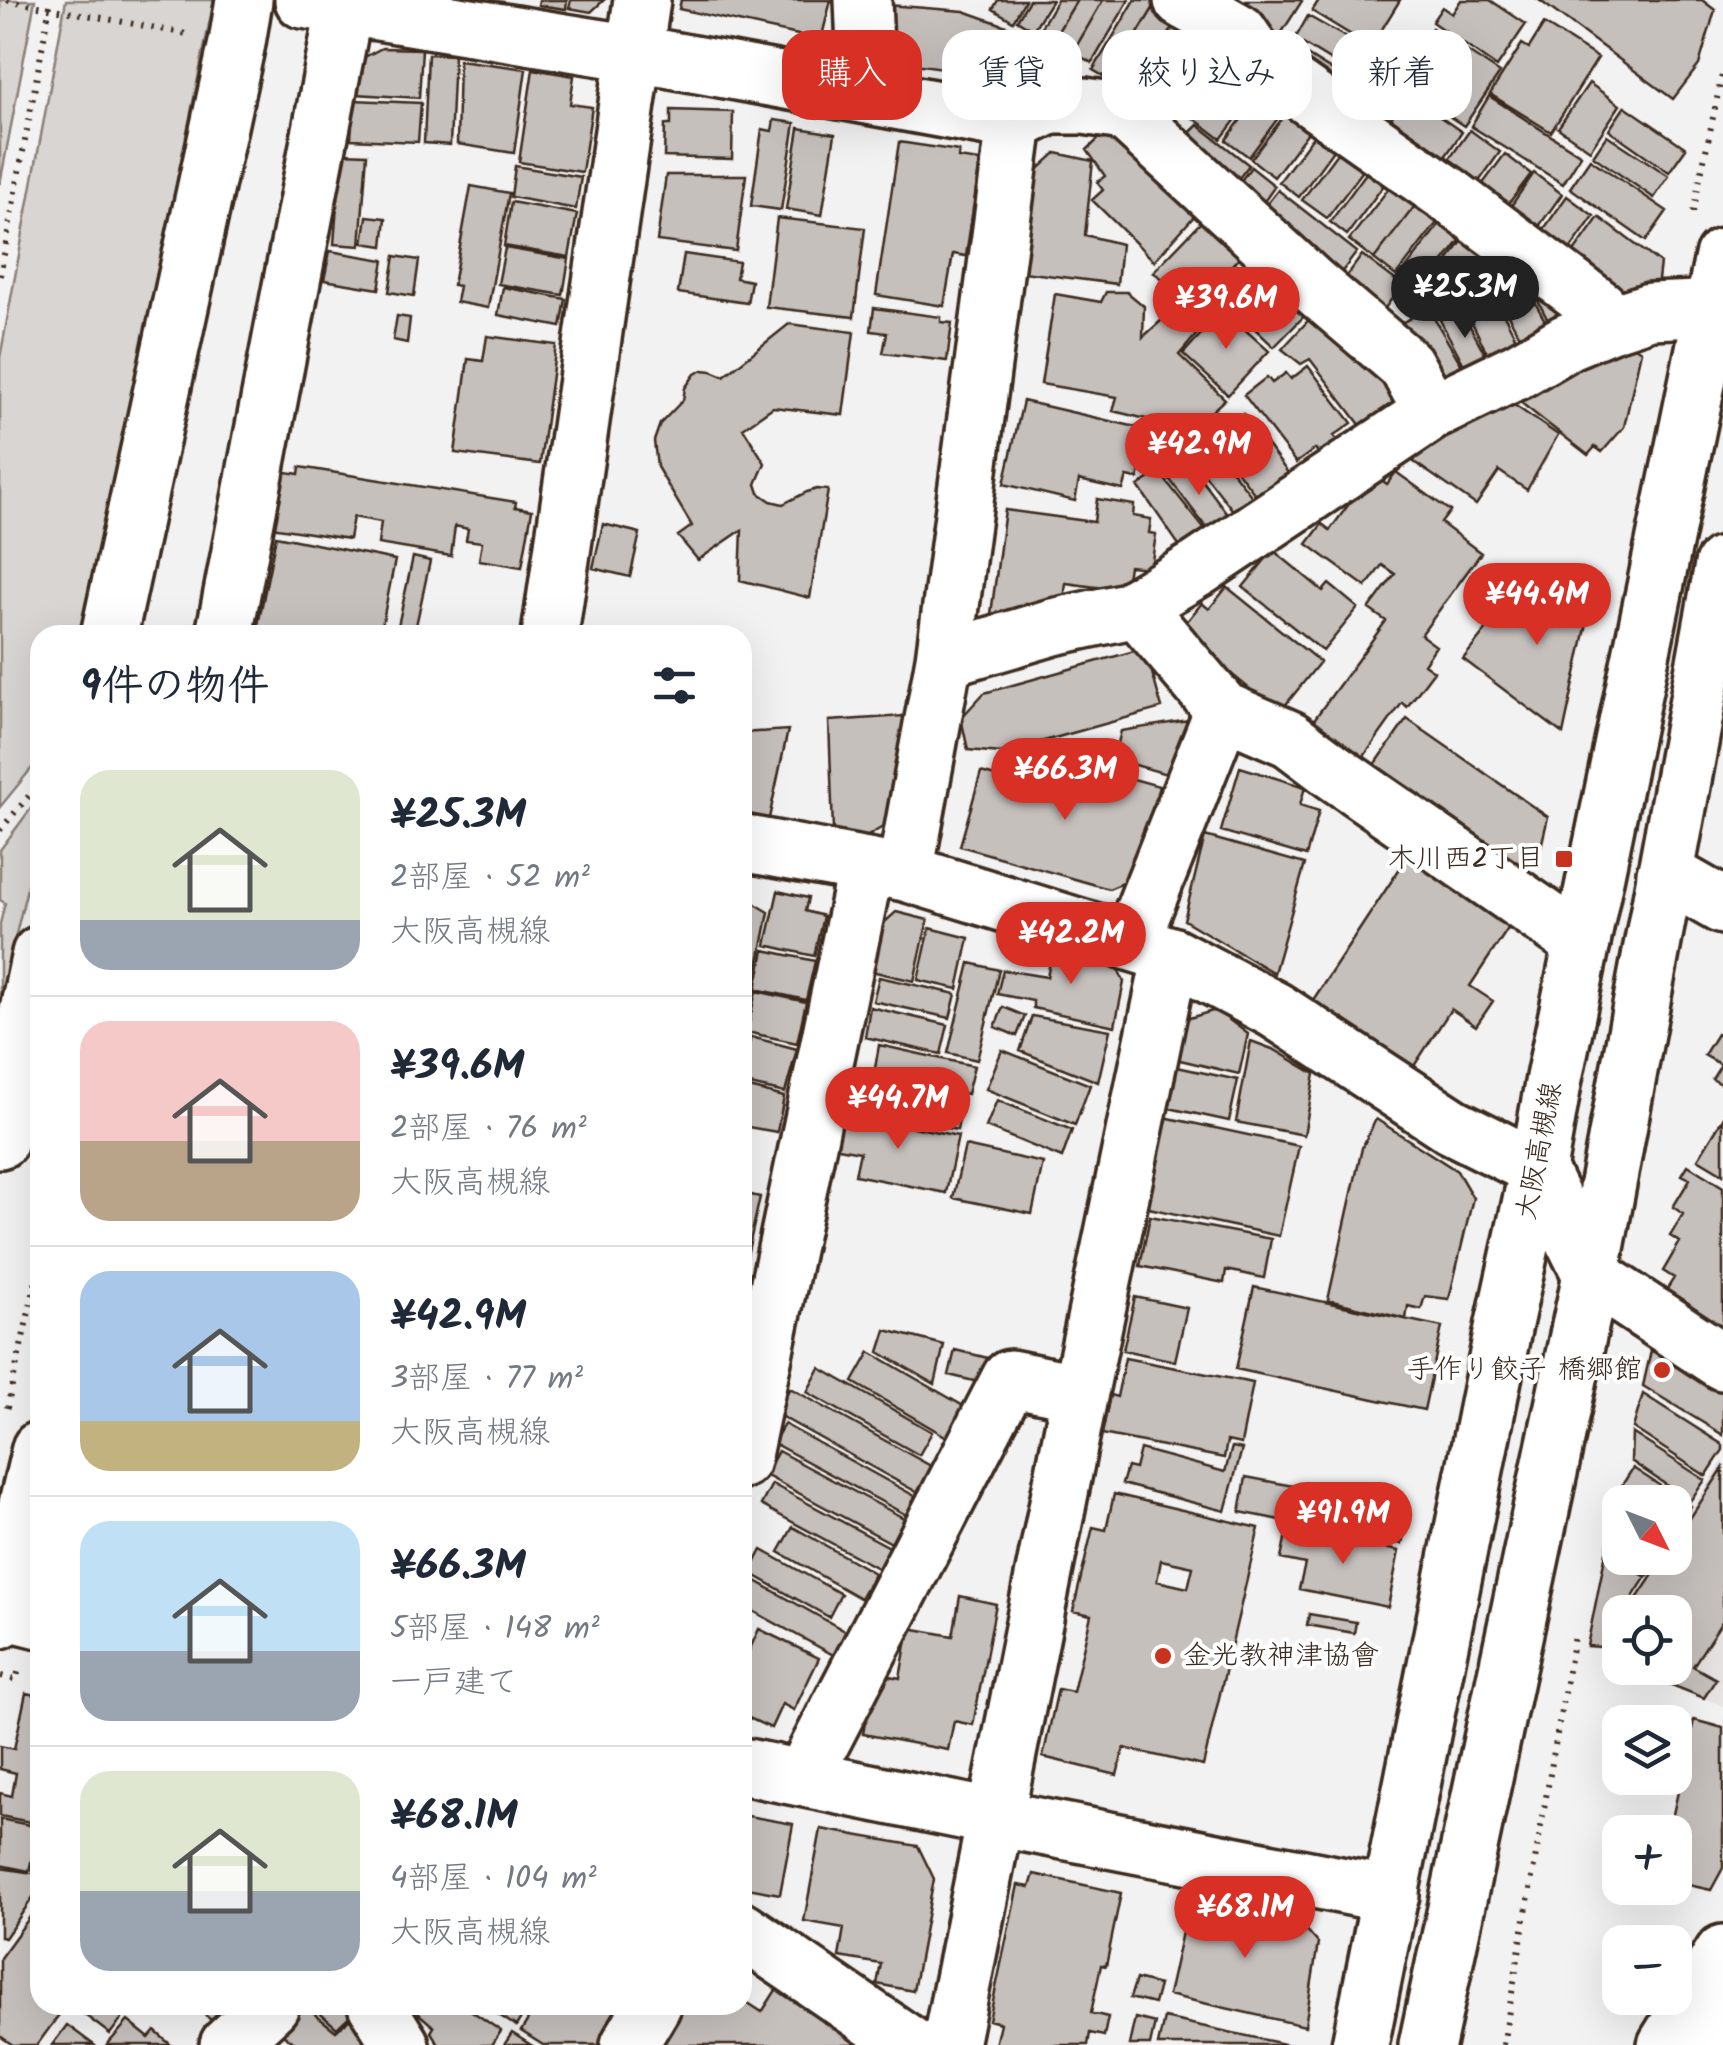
<!DOCTYPE html>
<html lang="ja">
<head>
<meta charset="utf-8">
<style>
	body { margin:0; font-family:Kalam,"Klee One",sans-serif; background:#f2f2f3; color:#1f2937; height:100vh; display:flex; flex-direction:column; font-size:38px; white-space:nowrap }
	* { box-sizing:border-box; margin:0 }
	p { font-size:32px; color:#747a83 }
	.icon { flex:none; width:55px; height:55px; fill:none; stroke:currentColor; stroke-width:2; stroke-linecap:round; stroke-linejoin:round }
	.map { position:relative; flex:1; overflow:hidden }
	.drawer { position:absolute; left:30px; top:625px; width:722px; height:1390px; display:flex; flex-direction:column; background:#fff; border-radius:30px; box-shadow:0 10px 40px #0002 }
	.drawer>* { flex:none }
	.banner { position:absolute; left:782px; top:30px; width:790px; height:90px; display:flex; gap:20px }
	.needle { width:65px; rotate:132deg }
	.tools { position:absolute; left:1602px; top:1485px; display:grid; gap:20px }
	.tools a { display:grid; place-items:center; width:90px; height:90px; border-radius:20px; background:#fff; box-shadow:0 10px 40px #0002; font-size:50px }
	.price { position:absolute; translate:-50% -85px; padding:0 22px; border-radius:35px; background:#d93025; color:#fff; font-size:32px; line-height:65px; filter:drop-shadow(0 2px 5px #0008) }
	.price::after { content:''; position:absolute; left:50%; top:60px; width:30px; height:22px; margin-left:-15px; background:inherit; clip-path:polygon(0 0,100% 0,50% 100%) }
	.price.current { background:#222; color:#fff }
	ul { padding:0; list-style:none }
	li { display:flex; align-items:center; gap:30px; height:250px; padding:0 50px }
	li+li { border-top:2px solid #e0e1e3 }
	li span { display:grid; place-items:center; flex:none; width:280px; height:200px; border-radius:30px; color:#555 }
	li>.icon { margin-inline-start:auto }
	span .icon { width:120px; height:120px; fill:#fffc; stroke-width:1 }
	li b { font-size:42px }
	h2 { display:flex; justify-content:space-between; align-items:center; height:120px; padding:0 50px; font-size:42px }
	.chip { padding:0 35px; border-radius:30px; background:#fff; box-shadow:0 10px 40px #0002; font-size:35px; line-height:90px }
	.chip.current { background:#d93025; color:#fff }
	.map>svg:first-child { display:block }
	.built { fill:#e6e3e2 }
	.green { fill:#d8d5d2; stroke:#8a8078; stroke-width:2.5 }
	.building { fill:#c6c0bd; stroke:#3b2a1e; stroke-width:2.5; fill-rule:evenodd }
	.lines { fill:none; stroke-linecap:round; stroke-linejoin:round }
	.street-casing { stroke:#3b2a1e; stroke-width:62 }
	.secondary-casing { stroke:#3b2a1e; stroke-width:62 }
	.primary-casing { stroke:#3b2a1e; stroke-width:62 }
	.path { stroke:#3b2a1e; stroke-width:6; stroke-dasharray:2.5 8; stroke-linecap:butt }
	.street { stroke:#fff; stroke-width:55 }
	.secondary { stroke:#fff; stroke-width:55 }
	.primary { stroke:#fff; stroke-width:55 }
	.poi-dot { fill:#c8321e; stroke:#fff; stroke-width:4 }
	.labels { text-anchor:middle; dominant-baseline:central; stroke-width:8; stroke-linejoin:round; paint-order:stroke }
	.poi-label { font-size:28px; fill:#3b2a1e; stroke:#fff; text-anchor:end }
	.street-label { font-size:28px; fill:#3b2a1e; stroke:#fff }
</style>
</head>
<body>
<div class="map">
<svg width="1723" height="2045" viewBox="0 0 1723 2045">
	<rect width="100%" height="100%" fill="#f3f2f2"/>
	<filter id="ink" filterUnits="userSpaceOnUse"><feTurbulence type="fractalNoise" baseFrequency=".01" numOctaves="2"/><feDisplacementMap in="SourceGraphic" scale="20" xChannelSelector="R" yChannelSelector="G"/><feConvolveMatrix kernelMatrix="1 2 1 2 8 2 1 2 1" color-interpolation-filters="sRGB"/></filter>
	<g filter="url(#ink)">
		<!-- built -->
		<path class="built" d="M1723 1460V1706L1631 1668H1675V1612H1626L1661 1558H1675V1535Z
			M1620 1622V1663L1599 1654Z"/>
		<!-- green -->
		<path class="green" d="M0 0H35L0 184Z
			M66 0H214L84 635H40V758L0 807V358Z
			M40 803V834L0 1001V924L5 903 0 900V850L32 807Z"/>
		<!-- building -->
		<path class="building" d="M539 0H567L566 9 538 5Z
			M571 0H604L591 12 569 8Z
			M681 0H831L821 40 679 9Z
			M998 0H1025L1013 21 993 9Z
			M1029 0H1052L1033 30 1017 20Z
			M1057 0H1077L1052 41 1038 32Z
			M1077 0H1103L1073 52 1052 41Z
			M1103 0H1129L1092 63 1073 52Z
			M1135 0H1158L1110 80 1093 70Z
			M1158 0 1183 11 1133 94 1110 80Z
			M1246 0H1300L1302 1 1277 40 1237 15Z
			M1319 0H1400L1371 47 1312 11Z
			M1461 0H1490L1526 24 1497 67 1432 22 1442 7 1452 14Z
			M1539 0H1702L1715 10 1699 65 1673 99Z
			M887 5 964 11 1009 27 1062 57 1097 89 892 61Z
			M1183 11 1201 22 1152 105 1133 94Z
			M1308 16 1370 51 1356 76 1295 39Z
			M1544 24 1598 58 1551 132 1490 94 1522 44 1529 48Z
			M1204 27 1222 37 1172 121 1154 111Z
			M1432 28 1500 73 1464 126 1396 81Z
			M1294 47 1352 83 1349 89 1361 97 1350 115 1279 70Z
			M382 48 422 49 419 98 356 94 359 60Z
			M428 54 454 55 450 145 424 143Z
			M1238 55 1268 77 1221 139 1192 117Z
			M459 60 526 69 514 153 457 144Z
			M533 69 574 76 570 104 592 107 582 172 519 162Z
			M1269 81 1293 98 1249 157 1226 140Z
			M1589 83 1620 105 1590 150 1558 128Z
			M1407 94 1462 132 1436 170 1381 133Z
			M1489 96 1581 155 1563 184 1471 126Z
			M353 100 421 103 418 142 351 139Z
			M1295 102 1318 119 1274 177 1251 159Z
			M1625 106 1686 148 1669 172 1609 130Z
			M671 110 733 112 732 159 664 157 665 125H671Z
			M774 120 795 123 781 210 751 206 762 129 772 131Z
			M1116 122 1205 204 1154 261 1092 200 1103 190 1097 182 1105 176 1087 150Z
			M1323 123 1342 138 1299 197 1279 182Z
			M1198 125 1249 165 1229 191 1175 147Z
			M799 128 835 134 822 215 786 209Z
			M1470 130 1500 152 1465 201 1435 179Z
			M1607 135 1669 176 1654 198 1593 156Z
			M1346 141 1371 160 1327 218 1302 200Z
			M899 142 959 151 958 158 980 161 966 256 953 254 944 306 876 295Z
			M341 153 367 154 360 246 334 244Z
			M1056 153 1093 161 1085 235 1121 244 1117 284 1023 272 1031 176Z
			M1505 154 1531 174 1496 220 1470 201Z
			M1590 159 1667 211 1646 241 1570 188Z
			M1375 161 1392 174 1347 235 1330 222Z
			M515 166 581 177 576 209 511 197Z
			M1251 167 1275 186 1256 213 1231 194Z
			M1534 173 1562 194 1527 243 1499 223Z
			M666 175H746L736 251 657 241Z
			M1396 179 1421 198 1374 259 1349 240Z
			M471 186 509 193 488 308 456 302 459 286 453 285Z
			M1278 190 1357 252 1334 282 1255 219Z
			M1567 196 1594 216 1559 265 1532 246Z
			M1421 198 1443 215 1396 276 1374 259Z
			M511 202 577 214 569 257 504 246Z
			M1447 214 1468 230 1420 293 1399 278Z
			M367 216 386 218 383 246 363 243Z
			M1599 217 1660 263 1657 288 1612 306 1561 270Z
			M777 218 865 228 854 317 766 307Z
			M1205 218 1243 253 1197 303 1153 272Z
			M1469 232 1499 252 1458 300 1452 295 1433 305 1422 297Z
			M505 248 569 259 563 295 498 284Z
			M330 251 384 260 379 289 324 280Z
			M1502 253 1513 261 1552 334 1526 348 1486 274Z
			M684 254 739 262 736 278 751 281 747 303 678 293Z
			M1362 255 1402 285 1377 319 1338 288Z
			M395 256 419 260 414 296 389 292Z
			M1519 264 1578 320 1554 332Z
			M1267 267 1311 309 1274 347 1231 306Z
			M1485 278 1521 348 1492 363 1462 302Z
			M503 287 566 299 561 327 498 315Z
			M1106 292H1127L1144 306 1143 337 1163 319 1172 327 1180 319 1196 335 1179 355 1225 399 1192 430 1113 411 1117 397 1041 384 1055 294 1101 302Z
			M874 308 941 317V322L952 323 947 361 883 353 887 333 871 331Z
			M1428 308 1467 374 1439 391 1393 328Z
			M1460 308 1490 363 1469 374 1440 320Z
			M1223 310 1269 351 1228 395 1183 354Z
			M1316 312 1401 390 1390 398 1399 410 1365 431 1310 359 1301 364 1282 349Z
			M397 316 410 318 407 343 393 340Z
			M789 324 854 332 843 415 773 407 743 428 765 463 756 484 759 493 771 501 783 504 807 492 817 489 828 490 810 598 740 580 742 530 698 560 678 536 692 526 657 467 654 441 660 424 683 400 685 388 695 374 703 370 712 371 724 376Z
			M487 336 556 345 540 464 455 453 468 359 483 361Z
			M1624 340 1641 351 1624 427 1602 452 1595 447 1588 455 1511 395Z
			M1308 366 1352 423 1334 436 1338 442 1320 455 1315 449 1296 463 1244 395 1267 377 1272 383 1286 373 1291 379Z
			M1504 398 1558 435 1527 490 1499 471 1476 505 1414 462 1423 437Z
			M1023 401 1149 430 1138 479 1127 477 1123 490 1079 480 1075 501 1004 484Z
			M1243 414 1295 482 1264 506 1212 438Z
			M1214 448 1261 508 1242 522 1195 462Z
			M1184 456 1235 524 1215 539 1164 472Z
			M300 467 516 502 515 507 532 510 522 567 479 560 482 542 466 540 468 529 455 526 451 556 378 544 381 522 353 517 349 539 271 527 280 471 299 474Z
			M1159 472 1213 540 1179 564 1169 551 1179 545 1138 486Z
			M1396 472 1450 511 1441 523 1481 553 1421 635 1436 646 1424 664 1434 671 1407 707 1402 703 1360 762 1310 725 1386 621 1369 609 1395 574 1382 565 1366 587 1307 544 1322 524 1330 530 1357 493 1361 496 1376 476 1387 484Z
			M1097 499 1134 505 1133 516 1151 519 1149 533 1156 534 1151 568 1129 566 1125 591 1066 583 1063 608 1025 603 1023 618 991 614 1005 510 1094 522Z
			M603 524 640 533 630 577 593 568Z
			M276 536 395 560 380 635H256Z
			M1273 550 1323 591 1329 584 1358 608 1323 651 1243 587Z
			M413 557 430 561 414 635H396Z
			M1558 577 1593 595 1563 734 1463 659 1518 590 1529 597 1543 581 1553 587Z
			M1227 587 1320 662 1279 713 1179 631 1202 603 1209 609Z
			M1145 648 1162 708 1001 753 968 750 961 718 984 693Z
			M904 716 886 825 866 837 833 831 829 721Z
			M1407 719 1548 817 1537 864 1526 869 1372 769Z
			M1188 720 1170 775 1114 759 1121 731Z
			M788 730 768 823 742 817V733Z
			M1058 758 1159 786 1133 879 1109 889 960 846 981 772 1049 791Z
			M1240 767 1305 787 1300 805 1319 811 1306 856 1221 831Z
			M1205 836 1305 864 1274 973 1184 920Z
			M1412 850 1515 918 1470 986 1493 1001 1476 1026 1451 1009 1414 1066 1313 1000Z
			M778 891 808 898 805 911 823 916 814 956 766 945Z
			M742 896 769 912 742 1045Z
			M896 912 928 920 914 981 867 970 876 930Z
			M930 928 969 938 958 989 918 980Z
			M1053 947 1113 959 1124 982 1115 1026 1033 1008V1001L997 994 1003 970 1047 977Z
			M764 950 815 961 806 1000 756 989Z
			M970 963 999 970 977 1060 948 1053Z
			M879 977 956 994 950 1018 873 1001Z
			M756 991 806 1002 797 1043 747 1032Z
			M870 1007 948 1025 941 1054 865 1037Z
			M1003 1007 1025 1016 1017 1036 995 1027Z
			M1216 1010 1248 1034 1239 1074 1176 1059 1186 1019Z
			M1032 1016 1110 1030 1098 1082 1020 1051Z
			M1717 1034 1723 1037V1085L1712 1079 1721 1065 1704 1055Z
			M751 1037 797 1049 785 1093 742 1083V1070Z
			M1251 1041 1275 1050 1315 1074 1304 1135 1236 1122Z
			M879 1045 974 1066 967 1094 874 1074Z
			M1002 1050 1090 1085 1075 1125 986 1089Z
			M1177 1067 1238 1080 1229 1121 1169 1108Z
			M849 1077 963 1099 957 1130 843 1107Z
			M742 1086 784 1097 777 1132 742 1126Z
			M997 1100 1072 1130 1062 1158 986 1127Z
			M839 1112 958 1136 946 1193 855 1175 860 1152 833 1147Z
			M1164 1117 1299 1146 1279 1236 1144 1207Z
			M1723 1118V1174L1698 1159Z
			M1376 1119 1457 1171 1473 1198 1449 1299 1425 1296 1421 1309 1408 1306 1406 1319 1328 1300 1362 1148Z
			M965 1146 1043 1163 1032 1214 953 1198Z
			M1688 1165 1723 1187V1337L1660 1300 1674 1278 1663 1271 1680 1242 1670 1236 1683 1214 1673 1207 1690 1179 1682 1175Z
			M742 1193 760 1197 742 1278Z
			M1150 1216 1271 1239 1264 1278 1226 1270 1224 1283 1140 1266Z
			M1254 1287 1442 1327 1424 1410 1236 1369Z
			M1135 1297 1187 1308 1175 1361 1123 1350Z
			M886 1330 944 1345 935 1384 879 1352Z
			M1653 1342 1723 1388V1435L1643 1386Z
			M955 1350 988 1358 982 1383 949 1375Z
			M870 1352 965 1407 947 1437 853 1382Z
			M1125 1358 1253 1383 1241 1444 1227 1441 1224 1458 1102 1434 1110 1395 1117 1397Z
			M820 1368 932 1432 919 1455 807 1392Z
			M790 1388 938 1470 924 1496 775 1413Z
			M1643 1394 1723 1445V1450L1706 1476 1633 1428Z
			M784 1424 922 1500 912 1518 773 1443Z
			M1632 1433 1705 1480 1690 1501 1631 1461Z
			M1232 1447 1242 1449 1225 1511 1122 1484 1127 1467 1135 1469 1140 1449 1225 1472Z
			M778 1451 913 1523 901 1548 765 1475Z
			M1633 1468 1691 1506 1675 1530V1502H1625L1615 1496Z
			M1723 1468V1620L1693 1666 1716 1679 1704 1698 1629 1668H1675V1612H1628L1664 1558H1675V1541Z
			M1246 1477 1409 1508 1402 1544 1240 1512Z
			M772 1484 895 1550 883 1571 761 1505Z
			M1114 1494 1259 1528 1203 1766 1124 1748 1117 1775 1043 1757 1058 1689 1073 1692 1091 1615 1073 1611 1093 1527 1106 1530ZM1161 1560 1193 1567 1188 1588 1157 1581Z
			M1616 1500 1620 1502V1558H1658L1648 1575 1607 1550Z
			M793 1527 874 1573 860 1598 779 1552Z
			M1287 1529 1399 1551 1388 1607 1299 1589 1305 1564 1281 1559Z
			M762 1550 841 1594 829 1617 750 1573Z
			M1606 1552 1646 1577 1623 1612H1620V1617L1601 1647 1587 1646Z
			M754 1580 852 1635 839 1658 742 1605Z
			M960 1596 996 1604 973 1725 954 1721 948 1750 863 1734 874 1673 900 1678 909 1628 953 1636Z
			M1309 1614 1356 1622 1354 1633 1307 1625Z
			M759 1629 819 1658 794 1710 782 1704 771 1728 742 1715V1666Z
			M26 1693 40 1696V1824L0 1816V1793L12 1796 16 1773 0 1769V1746L14 1749Z
			M1694 1720 1723 1728V1868L1711 1890 1675 1882V1832H1669Z
			M742 1815 793 1824 780 1894 742 1887Z
			M0 1819 39 1827 29 1871 0 1865Z
			M821 1829 918 1846 934 1879 913 1991 877 1984 881 1964 839 1957 844 1928 804 1921Z
			M40 1830V1872L32 1870Z
			M0 1868 40 1874V1887L5 1938 0 1937Z
			M1034 1874 1121 1893 1106 1966 1101 1965 1091 2013 1108 2017 1104 2036 1090 2033 1088 2045H995L1000 2023 989 2020 1018 1885 1030 1887Z
			M1190 1896 1297 1919 1318 1943 1305 2026 1168 1995Z
			M40 1903V2005H66L37 2045H13L0 2036V1958Z
			M783 1979 868 2033 861 2045H648L674 2005H742V1999L762 2012Z
			M1136 1979 1159 1985 1154 2004 1130 1998Z
			M81 2005H132L110 2034 78 2010Z
			M192 2005H229L215 2023Z
			M296 2005H303L336 2031 363 2007 380 2045H298L277 2030Z
			M310 2005H361L337 2028Z
			M416 2005H463L501 2031 492 2045H439L431 2032 434 2027 419 2014Z
			M483 2005H529L516 2026Z
			M537 2005H635L610 2045H543L521 2031Z
			M1135 2018 1155 2023 1150 2045H1129Z
			M1164 2018 1289 2045H1158Z
			M128 2021 149 2038 155 2031 171 2045H107Z
			M67 2025 94 2045H52Z
			M512 2033 531 2045H504Z"/>
		<g class="lines">
			<!-- street casing -->
			<g class="street-casing">
				<path id="street" d="M303 0 633 53 1015 123 944 659 905 873
					M863 0 867 96
					M1182 0 1239 32 1260 63 1449 195 1600 308 1610 324
					M1015 123 1050 106H1084L1124 112 1311 284 1406 365 1432 412
					M1135 606 1223 710 1290 739 1334 772 1582 943
					M224 635 346 0
					M550 635 642 0
					M944 659 1053 627 1127 611 1199 568 1432 412 1519 370 1567 342 1610 324 1650 311 1723 308
					M742 843 905 873 1171 955 1275 1010 1452 1126 1538 1169 1591 1275 1723 1362
					M1665 873 1723 906
					M1131 942 1223 710
					M0 1620 40 1449
					M803 1778 1010 1378 1080 1392
					M996 1818 1391 1895
					M742 1930 910 2045
					M376 2005 401 2045
					M1685 2015 1723 2040
					M228 2045 271 2005
					M629 2045 653 2005
					M950 2045 1080 1392 1171 955"/>
			</g>
			<!-- secondary casing -->
			<g class="secondary-casing">
				<path id="secondary" d="M109 635 237 43 244 0
					M0 1140 40 954
					M742 1460 866 866
					M0 1610 40 1620
					M742 1766 996 1818
					M1666 2045 1723 1953"/>
			</g>
			<!-- primary casing -->
			<g class="primary-casing">
				<path id="primary" d="M1360 2045 1504 1324 1538 1169 1554 1078 1723 257
					M1427 2045 1591 1275 1723 565"/>
			</g>
			<!-- path -->
			<path class="path" d="M7 0 187 34
				M1693 212 1723 70
				M0 276 51 0
				M0 830 40 783
				M7 1408 40 1263
				M1 1676 16 1680 19 1669
				M1503 2045 1574 1636"/>
			<!-- street -->
			<use href="#street" class="street"/>
			<!-- secondary -->
			<use href="#secondary" class="secondary"/>
			<!-- primary -->
			<use href="#primary" class="primary"/>
		</g>
	</g>
	<!-- markers -->
	<g class="poi-dot">
		<rect x="1554" y="849" width="20" height="20" rx="5"/>
		<circle cx="1662" cy="1370" r="10"/>
		<circle cx="1163" cy="1656" r="10"/>
	</g>
	<g class="labels">
		<!-- poi labels -->
		<g class="poi-label">
			<text x="1544" y="859">木川西2丁目</text>
			<text x="1642" y="1370">手作り餃子 橋郷館</text>
			<text x="1183" y="1656" text-anchor="start">金光教神津協會</text>
		</g>
		<!-- street labels -->
		<g class="street-label">
			<text transform="translate(1540 1151) rotate(-79)">大阪高槻線</text>
		</g>
	</g>
</svg>
<div class="tools">
<a><svg class="needle" viewBox="-14 -14 28 28"><path d="M0-13l5 13h-10z" fill="#e53935"/><path d="M0 13l5-13h-10z" fill="#747a83"/></svg></a>
<a><svg class="icon" aria-label="locate" viewBox="0 0 24 24"><circle cx="12" cy="12" r="6"/><path d="M12 2v4M12 18v4M2 12h4M18 12h4"/></svg></a>
<a><svg class="icon" aria-label="layers" viewBox="0 0 24 24"><path d="M12 4l9 5-9 5-9-5zM3 14l9 5 9-5"/></svg></a>
<a>+</a>
<a>−</a>
</div>
<b class="price current" style="left:1465px;top:341px">¥25.3M</b>
<b class="price" style="left:1226px;top:352px">¥39.6M</b>
<b class="price" style="left:1199px;top:498px">¥42.9M</b>
<b class="price" style="left:1537px;top:648px">¥44.4M</b>
<b class="price" style="left:1065px;top:823px">¥66.3M</b>
<b class="price" style="left:1071px;top:987px">¥42.2M</b>
<b class="price" style="left:898px;top:1152px">¥44.7M</b>
<b class="price" style="left:1343px;top:1567px">¥91.9M</b>
<b class="price" style="left:1245px;top:1961px">¥68.1M</b>
<div class="banner">
<a class="chip current">購入</a>
<a class="chip">賃貸</a>
<a class="chip">絞り込み</a>
<a class="chip">新着</a>
</div>
<section class="drawer">
<h2>9件の物件<svg class="icon" aria-label="filters" viewBox="0 0 24 24"><path d="M4 7h16M4 17h16"/><circle cx="9" cy="7" r="2"/><circle cx="15" cy="17" r="2"/></svg></h2>
<ul>
<li><span style="background:linear-gradient(#dfe7d0 75%,#9aa5b1 0)"><svg class="icon" aria-label="home" viewBox="0 0 24 24"><path d="M3 11l9-7 9 7M6 9v11h12V9"/></svg></span><div><b>¥25.3M</b><p>2部屋 · 52 m²</p><p>大阪高槻線</p></div></li>
<li><span style="background:linear-gradient(#f6c9c9 60%,#b9a48a 0)"><svg class="icon" aria-label="home" viewBox="0 0 24 24"><path d="M3 11l9-7 9 7M6 9v11h12V9"/></svg></span><div><b>¥39.6M</b><p>2部屋 · 76 m²</p><p>大阪高槻線</p></div></li>
<li><span style="background:linear-gradient(#a9c7e8 75%,#c2b280 0)"><svg class="icon" aria-label="home" viewBox="0 0 24 24"><path d="M3 11l9-7 9 7M6 9v11h12V9"/></svg></span><div><b>¥42.9M</b><p>3部屋 · 77 m²</p><p>大阪高槻線</p></div></li>
<li><span style="background:linear-gradient(#bfe0f5 65%,#9aa5b1 0)"><svg class="icon" aria-label="home" viewBox="0 0 24 24"><path d="M3 11l9-7 9 7M6 9v11h12V9"/></svg></span><div><b>¥66.3M</b><p>5部屋 · 148 m²</p><p>一戸建て</p></div></li>
<li><span style="background:linear-gradient(#dfe7d0 60%,#9aa5b1 0)"><svg class="icon" aria-label="home" viewBox="0 0 24 24"><path d="M3 11l9-7 9 7M6 9v11h12V9"/></svg></span><div><b>¥68.1M</b><p>4部屋 · 104 m²</p><p>大阪高槻線</p></div></li>
</ul>
</section>
</div>
</body>
</html>
